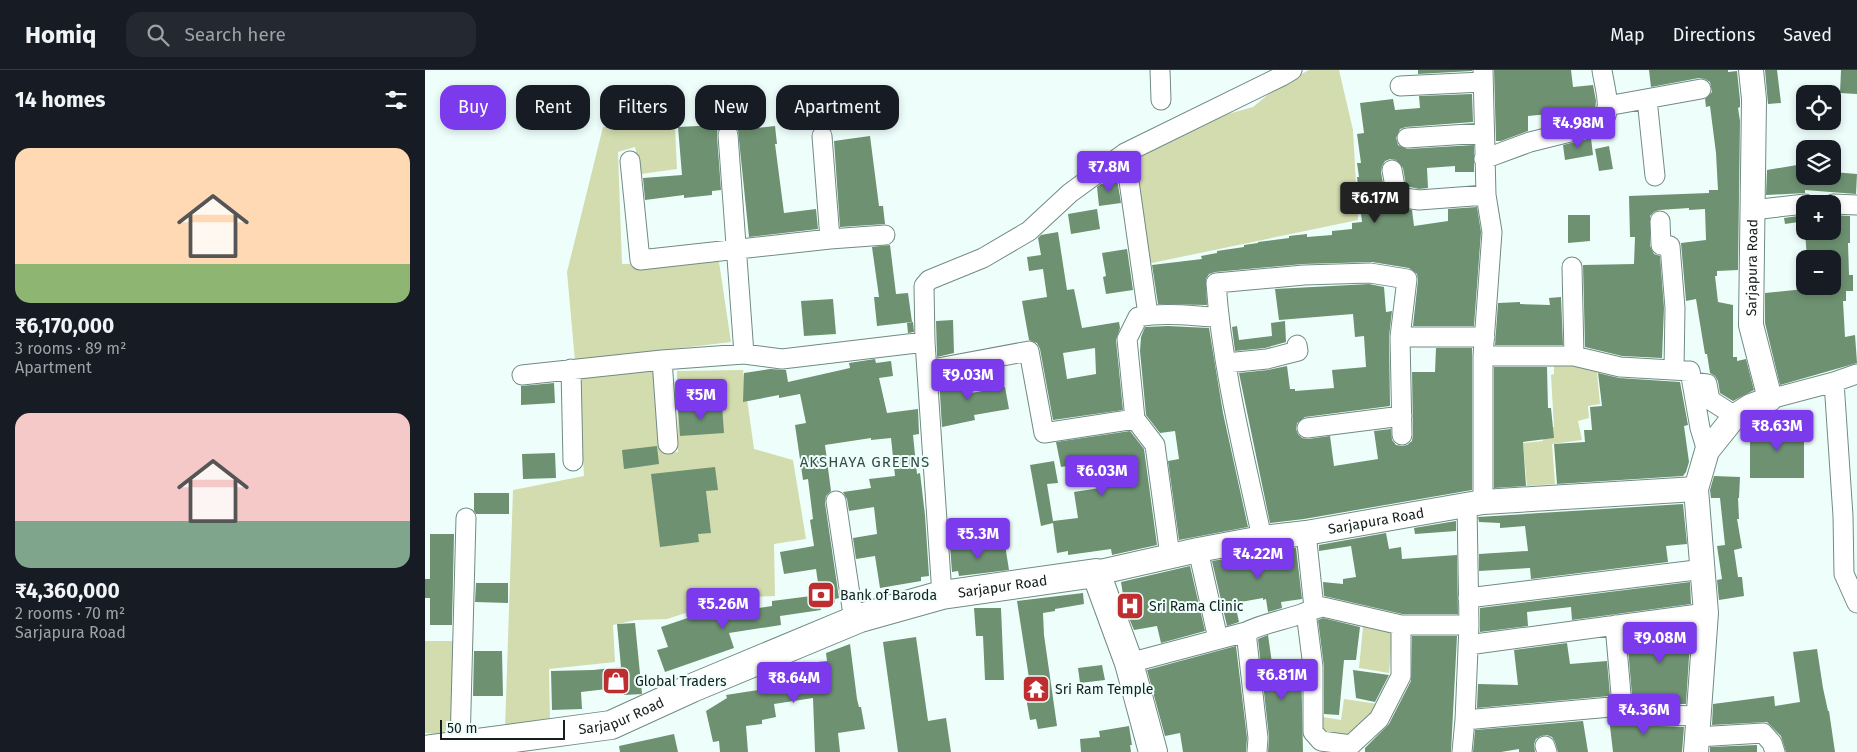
<!DOCTYPE html>
<html lang="en">
<head>
<meta charset="utf-8">
<style>
	body { margin:0; font-family:"Fira Sans",sans-serif; background:#242831; color:#f1f3f6; height:100vh; display:flex; flex-direction:column; font-size:19px; white-space:nowrap }
	* { box-sizing:border-box; margin:0 }
	p { font-size:16px; color:#9ea1a6 }
	.icon { flex:none; width:28px; height:28px; fill:none; stroke:currentColor; stroke-width:2; stroke-linecap:round; stroke-linejoin:round }
	.map { position:relative; flex:1; overflow:hidden }
	.sheet { display:flex; flex-direction:column; background:#171b24; width:425px }
	.sheet>* { flex:none }
	.guide { position:absolute; left:15px; top:15px; width:475px; height:45px; display:flex; gap:10px }
	.tools { position:absolute; left:1371px; top:15px; display:grid; gap:10px }
	.tools a { display:grid; place-items:center; width:45px; height:45px; border-radius:10px; background:#171b24; box-shadow:0 2px 8px #0003; font-size:25px }
	.scale { position:absolute; left:15px; bottom:12px; width:125px; box-sizing:border-box; padding-left:5px; border:2px solid #151f1d; border-top:0; font-size:14px; line-height:18px; white-space:nowrap; color:#151f1d; -webkit-text-stroke:4px #eefffb; paint-order:stroke }
	.price { position:absolute; translate:-50% -42px; padding:0 11px; border-radius:5px; background:#7c3aed; color:#fff; font-size:16px; line-height:32px; filter:drop-shadow(0 1px 2px #0008) }
	.price::after { content:''; position:absolute; left:50%; top:30px; width:15px; height:11px; margin-left:-8px; background:inherit; clip-path:polygon(0 0,100% 0,50% 100%) }
	.price.current { background:#222; color:#fff }
	ul { padding:0; list-style:none }
	li { display:grid; align-content:center; gap:10px; height:265px; padding:0 15px }
	li span { display:grid; place-items:center; height:155px; border-radius:15px; color:#555 }
	li>.icon { margin-inline-start:auto }
	span .icon { width:90px; height:90px; fill:#fffc; stroke-width:1 }
	li b { font-size:21px }
	h2 { display:flex; justify-content:space-between; align-items:center; height:60px; padding:0 15px; font-size:21px }
	.chip { padding:0 18px; border-radius:15px; background:#171b24; box-shadow:0 2px 8px #0003; font-size:18px; line-height:45px }
	.chip.current { background:#7c3aed; color:#fff }
	header { display:flex; align-items:center; gap:30px; box-sizing:border-box; height:70px; padding:0 25px; background:#171b24; border-bottom:1px solid #363941 }
	header strong { font-size:24px }
	nav { display:flex; gap:28px; margin-inline-start:auto; font-size:18px }
	.search { width:350px; height:45px; background:#242831; display:flex; align-items:center; gap:12px; box-sizing:border-box; padding:0 18px; border-radius:15px; color:#9ea1a6; font-size:19px }
	main { display:flex; flex:1; min-height:0 }
	.map>svg:first-child { display:block }
	.green { fill:#d2dcaf }
	.building { fill:#6d9171; fill-rule:evenodd }
	.lines { fill:none; stroke-linecap:round; stroke-linejoin:round }
	.minor-casing { stroke:#718a84; stroke-width:21 }
	.tertiary-casing { stroke:#718a84; stroke-width:26 }
	.secondary-casing { stroke:#718a84; stroke-width:30 }
	.minor { stroke:#fff; stroke-width:19 }
	.tertiary { stroke:#fff; stroke-width:24 }
	.secondary { stroke:#fff; stroke-width:28 }
	.labels { text-anchor:middle; dominant-baseline:central; stroke-width:4; stroke-linejoin:round; paint-order:stroke }
	.street-label { font-size:14px; fill:#151f1d; stroke:#eefffb }
	.poi-label { font-size:14px; fill:#151f1d; stroke:#eefffb; text-anchor:start }
	.neighbourhood-label { font-size:15px; letter-spacing:1px; fill:#364d48; stroke:#eefffb }
</style>
</head>
<body>
<header>
<strong>Homiq</strong>
<div class="search"><svg class="icon" aria-label="search" viewBox="0 0 24 24"><circle cx="10" cy="10" r="6"/><path d="M15 15l6 6"/></svg>Search here</div>
<nav><a>Map</a><a>Directions</a><a>Saved</a></nav>
</header>
<main>
<section class="sheet">
<h2>14 homes<svg class="icon" aria-label="filters" viewBox="0 0 24 24"><path d="M4 7h16M4 17h16"/><circle cx="9" cy="7" r="2"/><circle cx="15" cy="17" r="2"/></svg></h2>
<ul>
<li><span style="background:linear-gradient(#ffd9b3 75%,#8fb573 0)"><svg class="icon" aria-label="home" viewBox="0 0 24 24"><path d="M3 11l9-7 9 7M6 9v11h12V9"/></svg></span><div><b>₹6,170,000</b><p>3 rooms · 89 m²</p><p>Apartment</p></div></li>
<li><span style="background:linear-gradient(#f6c9c9 70%,#7fa58c 0)"><svg class="icon" aria-label="home" viewBox="0 0 24 24"><path d="M3 11l9-7 9 7M6 9v11h12V9"/></svg></span><div><b>₹4,360,000</b><p>2 rooms · 70 m²</p><p>Sarjapura Road</p></div></li>
</ul>
</section>
<div class="map">
<svg width="1432" height="682" viewBox="0 0 1432 682">
	<rect width="100%" height="100%" fill="#eefffb"/>
	<!-- green -->
	<path class="green" d="M884 0H914L928 60 933 150 722 194 710 94 717 84 785 49 828 37 851 18Z
		M250 56 252 99 216 104 210 77 193 82 197 194 294 192 306 272 150 291 142 202 178 57Z
		M1158 292 1177 301 1172 303 1175 334 1163 336 1164 348 1153 351 1157 370 1127 374 1130 414 1102 416 1098 373 1118 371 1116 359 1129 357 1126 305 1129 304V294Z
		M230 299 240 383 253 382 252 301 318 300 329 379 368 390 381 469 349 474 350 526 307 528 242 549 211 550 188 555 190 592 124 599 125 650 80 658 88 420 159 406 153 307Z
		M938 557 968 558 964 603 934 598Z
		M0 571H29L27 665 0 663Z
		M919 629 953 634 951 646 924 671 895 665 892 646 916 650Z"/>
	<!-- building -->
	<path class="building" d="M993 0H1047V1L993 4Z
		M1069 0H1146L1148 17 1168 15 1171 31 1170 41 1168 45 1136 53 1134 43 1103 46V61L1076 71H1071Z
		M1224 0H1303V2L1312 1 1315 30V37L1313 38 1315 51 1313 200 1292 201V206H1290L1293 232 1308 235V287H1312V291L1321 289 1329 320 1308 331 1295 323 1293 311 1290 306 1285 303 1282 284H1280L1271 229 1261 231 1256 173 1281 170 1280 139 1264 140V138L1234 140 1229 142 1225 146V176L1229 184 1235 186 1239 238 1237 288 1197 286 1160 277 1158 195 1209 194 1210 167H1205L1204 126 1284 123V120H1293L1291 83 1285 36 1281 37 1280 29 1287 22 1285 12 1280 9 1274 8 1226 17Z
		M1340 0H1352L1356 33 1343 34Z
		M1416 0H1432V24L1415 23Z
		M1047 24 1048 52 981 57 975 59 971 68 973 75 982 79 1049 75V102H1030V96L1002 98 1003 118 994 119 981 116 978 98 971 90 965 89 960 91 957 96 956 102 960 125 964 131 972 137 987 140 989 156 1023 151V139L1052 137 1056 162 1049 256H988L993 210 992 204 984 198 947 192 878 194 790 202 784 204 781 209 782 235 733 234 727 195 777 189 776 186 792 183V181L819 177V175L833 173V172L864 168V166L882 164V167L907 165V161L927 159V153L937 152 932 107H934L932 93H936L932 64 939 63 935 33 968 29 970 40 995 38 994 26Z
		M293 55 292 66 296 120 287 121V125L259 128V125L220 130 218 108 257 105 253 57Z
		M350 56 352 74H350L359 143 391 139 393 159 324 167 313 60Z
		M445 66 454 136H458L460 154 415 157 409 71Z
		M1166 68 1168 85 1140 90 1138 75Z
		M1184 76 1188 99 1174 101 1170 79Z
		M1378 94 1379 106H1408V102L1432 104 1431 124 1380 120V123L1341 125 1342 100Z
		M691 103 696 133 674 136 672 117 676 114 686 113V107Z
		M672 139 675 159 646 164 643 144Z
		M1143 145H1165V171L1143 173Z
		M1380 145V151L1360 154 1359 148Z
		M1408 145 1425 146V173H1423L1424 205H1428V221H1421V231H1418L1420 267 1430 265 1432 293 1355 315 1340 253V223L1408 216V189H1382L1380 161H1408Z
		M633 162 642 220 649 219 657 258 694 252 695 258 691 270 698 340 628 350 615 279 612 273 604 270 597 231 622 227 618 199 604 201 602 187 616 185 613 168 616 165ZM670 278 671 304 642 309 638 283Z
		M465 175 471 224 483 223 487 252 452 256 449 227H454L447 177Z
		M702 179 708 220 681 224 678 207 681 206 677 183Z
		M944 214 959 217 961 242 967 241 964 267 965 336 880 347 872 353 871 359 873 364 877 368 883 369 905 366 909 396 953 389 949 361 966 359 967 370 971 375 977 376 982 375 987 371 988 365 987 302H1010L1011 278H1047V420L879 449 845 453 814 303 843 300 862 296 865 319H870V321L909 318 907 300 941 297 939 266 930 267 928 244 854 250 850 219Z
		M1136 227 1138 275H1070L1073 233 1095 232V234L1125 235 1124 228Z
		M408 229 411 264 379 266 376 231Z
		M528 250 529 283 512 287 511 251Z
		M860 251 861 272 840 278 810 281 807 257 812 256 814 270 847 266 846 253Z
		M488 252 489 262 483 263 482 253Z
		M743 256 784 258 798 343 823 457 754 470 743 391 754 389 750 361 735 363 721 345 715 281 716 267 720 257Z
		M450 289 451 293 466 291 468 306 454 308 462 343 493 339 494 364 488 365 492 404 495 403 500 445 504 506 496 507V511L455 518 450 486 431 489 428 468 452 464 449 437 424 441 422 429 418 422 446 418 444 409 470 406 466 368 446 370V368L400 375 406 421 401 426 400 433 414 528 410 529V533L396 534 391 499 359 504 355 482 389 476 385 450 388 449 383 409 378 410 370 355 381 353 375 324 354 328V325L318 332 319 303 345 299 361 300 363 312 425 298 424 293Z
		M1069 297H1122L1123 338H1126L1129 368 1098 372 1101 416 1069 418Z
		M1173 303 1194 308 1255 312 1263 355 1259 356 1264 392 1261 402 1258 406 1132 414 1129 374 1160 372 1159 360H1167L1165 337 1177 336Z
		M543 304 546 323 580 317 584 339 549 345 550 350 517 357 514 309Z
		M129 313 130 333 96 335V316Z
		M297 335 299 363 255 366 253 339Z
		M1325 355H1379V408H1325Z
		M705 361 719 379 732 475 687 485 686 479 643 485V481L632 483 628 453 616 456 605 395 629 391 633 413 622 414 628 451 653 448 649 422 675 418 669 391 636 397 631 372Z
		M232 376 234 394 199 399 197 380Z
		M130 383 131 408 98 409 97 384Z
		M290 397 293 420 281 421 286 463 273 464 274 472 235 477 226 404Z
		M1289 406 1315 407 1314 428H1313L1314 449H1312L1317 478 1309 480 1313 507H1317L1319 526 1294 530 1292 510 1297 509 1292 476 1300 475 1295 428H1286L1285 420Z
		M49 423H84V444H51L49 441Z
		M1258 434 1262 474 1241 476 1243 492 1106 509 1105 498 1054 501V484L1103 481 1100 456 1075 458V453L1054 452 1053 447Z
		M1031 451V461L990 464 989 458Z
		M961 463 964 479 976 477 977 489 1032 485 1033 544H977L899 526 898 512 918 514V509L931 507 926 476 894 481V475Z
		M5 464H29L27 555H5V528H0V509H5Z
		M550 473 551 480 580 475 584 500 534 506 533 501 527 502 525 476Z
		M871 478 877 529 856 532 857 538 843 542 841 529 838 530V528L810 533 814 552 802 556 787 491 839 482Z
		M765 496 780 561 736 573 732 556 709 560 700 538 696 512Z
		M1265 512 1266 534 1147 550 1146 537 1102 542 1103 556 1055 562V538Z
		M51 513H83V533L50 532Z
		M658 523 659 534 630 539V541L618 543 619 565 632 656 613 659 611 649 605 650 600 622 606 621 592 531Z
		M394 525 396 540 355 546 356 555 304 563 309 578 240 602 232 580 243 577 236 557 298 536 300 543 347 536V531Z
		M549 538H576L579 610H560L558 566H551Z
		M898 548 935 557 931 590H919L914 645 899 644V597L893 550Z
		M210 553 217 624 199 625V617L156 622 157 639 127 640 126 601 168 600 196 597 192 554Z
		M1266 556 1261 634H1244L1240 630 1235 628 1207 626 1202 565Z
		M843 565 847 593 876 590 878 682H843L844 667 833 569Z
		M987 566H1032L1026 682H940V678L964 654 986 611Z
		M491 567 503 651 521 648 526 682H473L458 572Z
		M1142 573 1145 594 1182 591 1185 626 1052 638 1053 614 1093 615 1089 580Z
		M425 574 432 629 434 637H436L440 659 413 663 415 682H390L388 628 349 634 351 647 337 650V654L321 656 323 682H295L294 671 288 672 281 641 302 628 301 625 333 620 332 611 384 601 383 593 402 591 401 583Z
		M811 576 822 668 821 682H758L755 663 740 666 722 600Z
		M1392 579 1398 618 1403 641H1404L1410 682H1361L1356 666 1342 652 1287 655 1288 634 1349 626 1350 636 1375 632 1368 582Z
		M49 581H77L78 626H48Z
		M677 595 680 610 655 613 653 598Z
		M928 600 964 605 950 632 931 628Z
		M1197 647 1225 650 1229 655 1234 656 1259 657 1257 682H1188L1184 648Z
		M1158 651 1163 682H1133L1130 672 1127 667 1122 665 1116 666 1111 669 1109 674 1110 682H1094V679L1076 682H1048L1050 660Z
		M704 656 707 675H705L706 682H656L655 669 675 667 674 661Z
		M249 664 253 682H195L194 676Z
		M1332 675V682H1285V677Z"/>
	<g class="lines">
		<!-- minor casing -->
		<g class="minor-casing">
			<path id="minor" d="M735 0 736 30
				M1058 0 1061 125 1067 162 1058 286V432
				M975 16 1057 12
				M1222 29 1230 106
				M1182 36 1276 19
				M303 65 319 284
				M397 66 405 169
				M982 68 1059 63
				M700 83 723 245
				M1059 89 1105 72 1173 55C1190 46 1179 16 1177 0
				M205 91 215 190 405 169 460 165
				M967 100 971 122 979 128 994 130 1061 125
				M1408 134 1432 135
				M1327 140 1380 134
				M1235 151 1236 175 1245 176 1250 238 1249 299
				M1147 197 1149 286
				M975 267H1060
				M1058 286H1149L1195 297 1265 301 1275 358 1282 381
				M237 290 243 374
				M801 293 842 289 873 281 872 275
				M146 299 148 391
				M502 300 604 281 619 363 710 349
				M97 305 237 290 319 284 357 289 500 272
				M1267 312 1282 314 1285 330 1310 346
				M1409 312 1418 446 1419 504 1432 533
				M1345 329 1409 312 1432 304
				M882 358 977 346
				M411 431 429 551
				M881 463 889 538
				M837 468C819 384 797 299 791 213L879 205 945 203 982 209 975 267 977 365
				M773 480 793 569
				M745 486 730 375 710 349 702 269 713 247C739 242 767 246 793 247
				M517 525 500 272 499 216 504 210 558 188 604 161 645 123 700 83 857 6 867 0
				M1043 528 1279 499
				M881 542 888 597V662L896 671 926 675 954 649 976 606V555
				M1190 555 1197 636
				M821 562 833 668 832 682
				M1043 575 1281 543
				M704 593 821 562C839 553 860 550 879 543 886 541 891 538 898 537L976 555H1044
				M1040 650 1197 636 1234 639 1235 645 1273 646
				M1272 667 1338 663 1347 673 1350 682
				M35 676 41 448
				M1120 676 1122 682
				M1037 682 1040 650 1044 555 1042 435"/>
		</g>
		<!-- tertiary casing -->
		<g class="tertiary-casing">
			<g id="tertiary">
				<path id="s1" d="M671 503 773 480 837 468 881 463 1058 432 1271 419"/>
				<path id="s2" d="M1271 682 1281 543 1271 419 1282 381 1310 346 1326 336 1345 329 1326 255 1329 29 1326 0"/>
			</g>
		</g>
		<!-- secondary casing -->
		<g class="secondary-casing">
			<g id="secondary">
				<path id="s3" d="M0 680 186 655 267 618 435 548 517 525 671 503 704 593 728 682"/>
			</g>
		</g>
		<!-- minor -->
		<use href="#minor" class="minor"/>
		<!-- tertiary -->
		<use href="#tertiary" class="tertiary"/>
		<!-- secondary -->
		<use href="#secondary" class="secondary"/>
	</g>
	<!-- icons -->
	<defs>
		<g id="bank-square" transform="scale(1.4375)"><rect x="-9" y="-9" width="18" height="18" rx="4" fill="#be2e30" stroke="#eefffb"/><path d="M-6-4H6V4H-6ZM0-2.3a2.3 2.3 0 1 0 0 4.6a2.3 2.3 0 1 0 0-4.6Z" fill="#fff"/></g>
		<g id="hospital-square" transform="scale(1.4375)"><rect x="-9" y="-9" width="18" height="18" rx="4" fill="#be2e30" stroke="#eefffb"/><path d="M-5-5h3v3.5h4V-5h3V5h-3V1.5h-4V5h-3Z" fill="#fff"/></g>
		<g id="shop-square" transform="scale(1.4375)"><rect x="-9" y="-9" width="18" height="18" rx="4" fill="#be2e30" stroke="#eefffb"/><path d="M-5-2.5h2.3a2.7 3.5 0 0 1 5.4 0H5L5.5 6h-11ZM-1.5-2.5h3a1.5 2.3 0 0 0-3 0Z" fill="#fff"/></g>
		<g id="temple-square" transform="scale(1.4375)"><rect x="-9" y="-9" width="18" height="18" rx="4" fill="#be2e30" stroke="#eefffb"/><path d="M0-6L5-2H3V0L6.5 2.5H4V6H1.5V3h-3V6H-4V2.5H-6.5L-3 0V-2H-5Z" fill="#fff"/></g>
	</defs>
	<g fill-rule="evenodd">
		<use href="#bank-square" x="396" y="525"/>
		<use href="#hospital-square" x="705" y="536"/>
		<use href="#shop-square" x="191" y="611"/>
		<use href="#temple-square" x="611" y="619"/>
	</g>
	<g class="labels">
		<!-- street labels -->
		<g class="street-label">
			<text stroke="none"><textPath href="#s2" startOffset="521">Sarjapura Road</textPath></text>
			<text stroke="none"><textPath href="#s1" startOffset="285">Sarjapura Road</textPath></text>
			<text stroke="none"><textPath href="#s3" startOffset="605">Sarjapur Road</textPath></text>
			<text stroke="none"><textPath href="#s3" startOffset="200">Sarjapur Road</textPath></text>
		</g>
		<!-- poi labels -->
		<g class="poi-label">
			<text x="415" y="525">Bank of Baroda</text>
			<text x="724" y="536">Sri Rama Clinic</text>
			<text x="210" y="611">Global Traders</text>
			<text x="630" y="619">Sri Ram Temple</text>
		</g>
		<!-- neighbourhood labels -->
		<g class="neighbourhood-label">
			<text x="440" y="392">AKSHAYA GREENS</text>
		</g>
	</g>
</svg>
<div class="tools">
<a><svg class="icon" aria-label="locate" viewBox="0 0 24 24"><circle cx="12" cy="12" r="6"/><path d="M12 2v4M12 18v4M2 12h4M18 12h4"/></svg></a>
<a><svg class="icon" aria-label="layers" viewBox="0 0 24 24"><path d="M12 4l9 5-9 5-9-5zM3 14l9 5 9-5"/></svg></a>
<a>+</a>
<a>−</a>
</div>
<div class="scale">50 m</div>
<b class="price" style="left:1153px;top:79px">₹4.98M</b>
<b class="price" style="left:684px;top:123px">₹7.8M</b>
<b class="price current" style="left:950px;top:154px">₹6.17M</b>
<b class="price" style="left:543px;top:331px">₹9.03M</b>
<b class="price" style="left:276px;top:351px">₹5M</b>
<b class="price" style="left:1352px;top:382px">₹8.63M</b>
<b class="price" style="left:677px;top:427px">₹6.03M</b>
<b class="price" style="left:553px;top:490px">₹5.3M</b>
<b class="price" style="left:833px;top:510px">₹4.22M</b>
<b class="price" style="left:298px;top:560px">₹5.26M</b>
<b class="price" style="left:1235px;top:594px">₹9.08M</b>
<b class="price" style="left:857px;top:631px">₹6.81M</b>
<b class="price" style="left:369px;top:634px">₹8.64M</b>
<b class="price" style="left:1219px;top:666px">₹4.36M</b>
<div class="guide">
<a class="chip current">Buy</a>
<a class="chip">Rent</a>
<a class="chip">Filters</a>
<a class="chip">New</a>
<a class="chip">Apartment</a>
</div>
</div>
</main>
</body>
</html>
